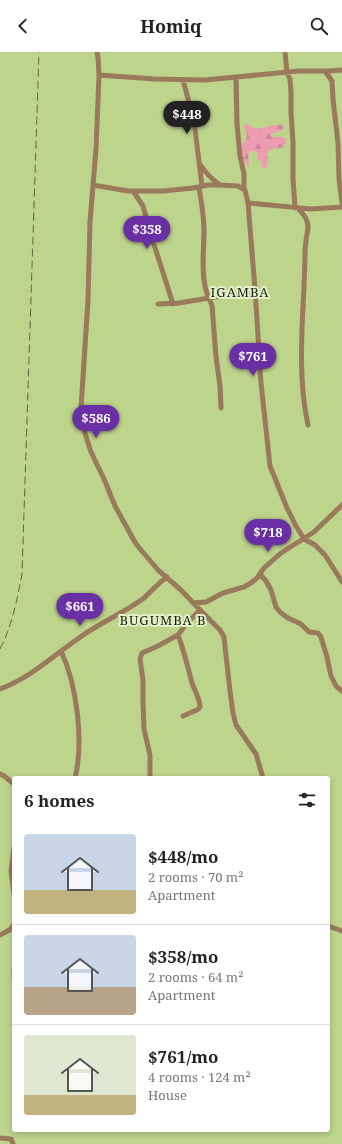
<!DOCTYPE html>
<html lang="en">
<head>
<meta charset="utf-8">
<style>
	body { margin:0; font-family:"Noto Serif",serif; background:#f2f2f2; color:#222; height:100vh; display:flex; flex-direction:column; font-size:15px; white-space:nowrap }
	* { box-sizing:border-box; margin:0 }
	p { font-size:13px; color:#767676 }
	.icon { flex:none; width:22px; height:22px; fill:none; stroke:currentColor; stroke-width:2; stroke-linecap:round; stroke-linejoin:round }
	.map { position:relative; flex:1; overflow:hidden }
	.sheet { position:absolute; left:12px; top:724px; width:318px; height:356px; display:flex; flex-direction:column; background:#fff; border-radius:4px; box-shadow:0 2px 6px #0003 }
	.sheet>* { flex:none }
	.price { position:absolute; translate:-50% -34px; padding:0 9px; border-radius:14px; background:#6b2fa5; color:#fff; font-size:13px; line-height:26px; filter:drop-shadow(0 1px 2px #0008) }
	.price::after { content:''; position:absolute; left:50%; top:24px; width:12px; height:9px; margin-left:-6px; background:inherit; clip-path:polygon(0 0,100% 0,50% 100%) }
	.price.selected { background:#222; color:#fff }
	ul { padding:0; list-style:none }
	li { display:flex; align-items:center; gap:12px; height:100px; padding:0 12px }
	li+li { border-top:1px solid #e0e0e0 }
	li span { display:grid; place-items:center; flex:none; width:112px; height:80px; border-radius:4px; color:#555 }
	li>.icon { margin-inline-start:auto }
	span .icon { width:48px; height:48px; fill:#fffc; stroke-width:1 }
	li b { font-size:17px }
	h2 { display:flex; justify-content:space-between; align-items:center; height:48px; padding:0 12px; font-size:17px }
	header { display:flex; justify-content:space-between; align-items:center; height:52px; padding:0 12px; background:#fff; font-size:18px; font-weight:700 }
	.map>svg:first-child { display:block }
	.forest { fill:url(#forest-firs) }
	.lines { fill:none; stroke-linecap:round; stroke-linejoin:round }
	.minor { stroke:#9a795d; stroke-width:5 }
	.rail { stroke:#5c6a3b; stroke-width:1; stroke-dasharray:8 4; stroke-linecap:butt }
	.labels { text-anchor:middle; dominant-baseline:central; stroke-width:4; stroke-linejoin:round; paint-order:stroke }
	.quarter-label { font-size:13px; letter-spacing:1px; fill:#1a2204; stroke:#e3f0cc }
</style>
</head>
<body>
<header><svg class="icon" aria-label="back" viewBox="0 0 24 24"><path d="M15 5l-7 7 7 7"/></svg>Homiq<svg class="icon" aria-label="search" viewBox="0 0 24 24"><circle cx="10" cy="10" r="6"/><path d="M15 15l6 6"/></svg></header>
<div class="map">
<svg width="342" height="1092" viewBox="0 0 342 1092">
	<defs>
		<pattern id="forest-firs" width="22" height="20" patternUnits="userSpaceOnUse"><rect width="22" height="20" fill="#ed9cb1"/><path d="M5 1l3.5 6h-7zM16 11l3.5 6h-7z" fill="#cb8697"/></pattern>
	</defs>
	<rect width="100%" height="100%" fill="#bdd48b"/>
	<!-- forest -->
	<path class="forest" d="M248 72C256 80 259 76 269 74 273 73 278 73 282 72L284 75 283 78C279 80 275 80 271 82V85H281L285 86 286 91 284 95 269 98 267 102 268 112 265 116H262V110L259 108 257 106 258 102 255 99H250L248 103 249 114C242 111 239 100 242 93 244 90 246 88 247 84L245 79 244 73Z"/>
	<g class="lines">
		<!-- minor -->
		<path class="minor" d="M97 0 98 5 99 23 96 97 90 170 88 248 81 356 85 381 91 400 104 427 115 454 136 492 158 518 181 538 203 561 220 578 224 585 230 639 233 661 236 673 256 702 263 726
			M285 0 287 21 290 27 291 40V60L293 91V127L295 156
			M325 19 332 29 333 47 338 91 339 127 342 151
			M99 23 155 27 205 28 299 19H329L342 18
			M236 25 237 72 240 104 244 122V137
			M183 28 194 69 202 134
			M200 112C205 120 211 127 219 132
			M93 133 128 139H163L193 136 208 133H220L238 134 245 138 248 151 311 157 342 155
			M199 135C201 149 204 163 204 178 204 202 199 231 212 253L216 305 220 334 221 356
			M133 139 143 154 151 183 173 252
			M248 151 255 237 261 331 270 414 287 456 296 474 304 487 315 493 325 503 342 530
			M298 156C303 162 308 167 308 175 308 180 306 185 306 190 305 195 305 200 305 205 304 261 296 318 308 373
			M158 252 179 251 227 243 255 242
			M260 522 266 529 271 538 276 555 280 560 288 566 301 572 309 580 318 581 321 585 327 605 331 624 336 634 342 639
			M193 551 206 550 223 541 244 535 251 531 257 526 264 516 281 501 314 480 342 453
			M178 583C184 599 188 615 192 631 195 639 200 647 200 655L197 658 183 664
			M61 599C77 633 84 690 75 726
			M0 637C30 626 53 604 79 586 99 571 124 561 144 546 152 539 158 531 167 525
			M0 722 4 724 14 732
			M150 726V703L144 677 143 651V628L140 607 142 601 158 594 178 583 187 571 200 558
			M14 795 11 819 14 842
			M328 874 342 879
			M0 883 11 877 14 872
			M14 926V918
			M0 1086 11 1087 13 1092"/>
		<!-- rail -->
		<path class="rail" d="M0 597C12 574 17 548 22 522L39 0"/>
	</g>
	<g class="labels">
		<!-- quarter labels -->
		<g class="quarter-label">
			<text x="240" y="240">IGAMBA</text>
			<text x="163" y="568">BUGUMBA B</text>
		</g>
	</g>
</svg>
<b class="price selected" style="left:187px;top:83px">$448</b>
<b class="price" style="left:147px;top:198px">$358</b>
<b class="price" style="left:253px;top:325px">$761</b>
<b class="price" style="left:96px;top:387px">$586</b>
<b class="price" style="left:268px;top:501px">$718</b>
<b class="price" style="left:80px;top:575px">$661</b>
<section class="sheet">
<h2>6 homes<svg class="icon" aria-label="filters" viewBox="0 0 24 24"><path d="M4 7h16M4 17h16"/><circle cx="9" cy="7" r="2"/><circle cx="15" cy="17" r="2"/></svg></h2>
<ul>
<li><span style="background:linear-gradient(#c9d6e8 70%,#c2b280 0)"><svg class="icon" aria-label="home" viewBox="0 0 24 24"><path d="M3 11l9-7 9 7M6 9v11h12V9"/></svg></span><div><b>$448/mo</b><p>2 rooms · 70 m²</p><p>Apartment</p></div></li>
<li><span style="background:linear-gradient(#c9d6e8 65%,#b9a48a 0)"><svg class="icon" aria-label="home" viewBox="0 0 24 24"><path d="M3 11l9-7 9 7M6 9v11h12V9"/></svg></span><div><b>$358/mo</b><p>2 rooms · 64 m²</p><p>Apartment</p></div></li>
<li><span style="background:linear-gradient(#dfe7d0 75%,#c2b280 0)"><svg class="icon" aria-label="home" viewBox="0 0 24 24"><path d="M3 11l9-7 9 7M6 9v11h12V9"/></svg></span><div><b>$761/mo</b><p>4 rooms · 124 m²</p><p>House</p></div></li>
</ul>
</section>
</div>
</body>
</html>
